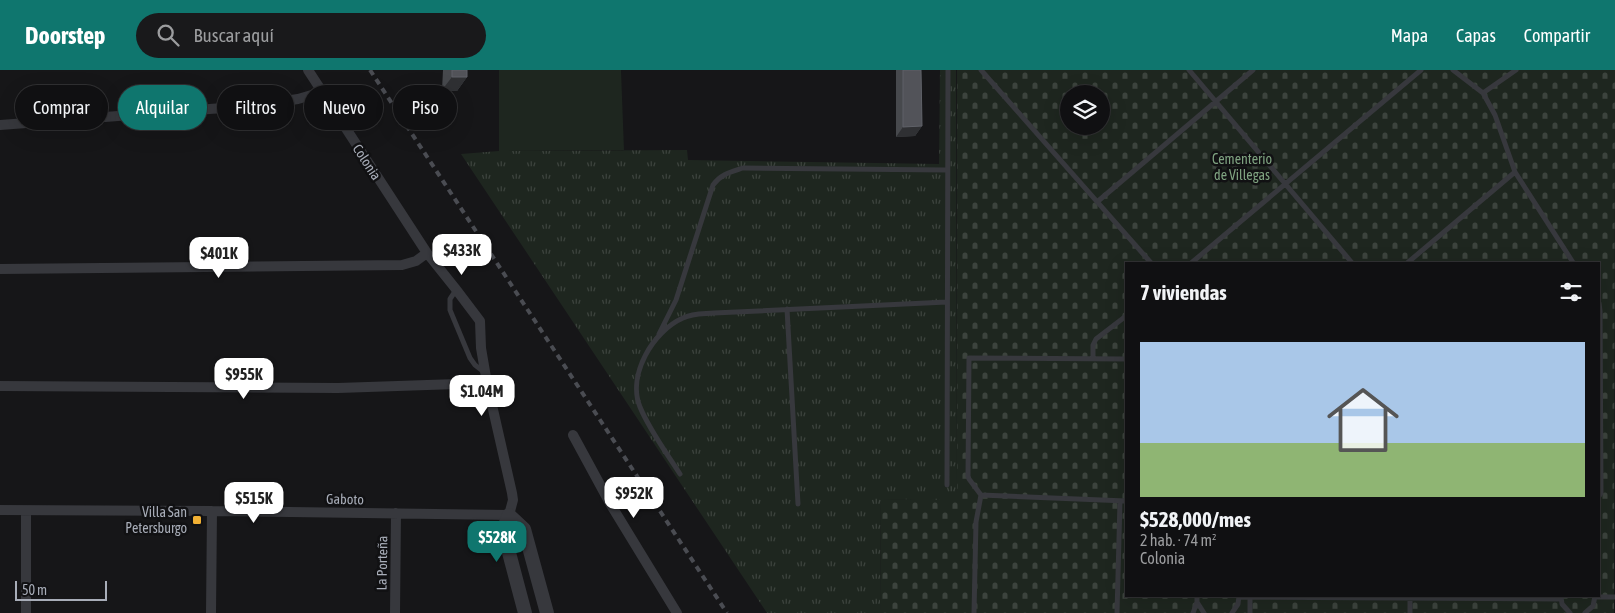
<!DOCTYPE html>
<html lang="es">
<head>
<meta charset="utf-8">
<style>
	body { margin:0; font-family:"Asap Condensed",sans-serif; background:#19191b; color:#f1f3f6; height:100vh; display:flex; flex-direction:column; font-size:19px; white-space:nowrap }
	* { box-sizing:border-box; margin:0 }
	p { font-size:16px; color:#9c9d9f }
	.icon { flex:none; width:28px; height:28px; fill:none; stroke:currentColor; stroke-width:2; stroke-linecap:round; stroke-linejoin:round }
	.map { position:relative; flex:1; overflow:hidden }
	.panel { position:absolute; left:1125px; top:192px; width:475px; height:335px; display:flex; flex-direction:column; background:#101012; border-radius:0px; box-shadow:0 5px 20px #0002,0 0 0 1px #303032 }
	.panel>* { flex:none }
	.top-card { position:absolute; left:15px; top:15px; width:475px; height:45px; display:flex; gap:10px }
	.controls { position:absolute; left:1060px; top:15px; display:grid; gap:10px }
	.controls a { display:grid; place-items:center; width:50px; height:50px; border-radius:50%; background:#101012; box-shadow:0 5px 20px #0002,0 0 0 1px #303032; font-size:25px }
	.scale { position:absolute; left:15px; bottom:12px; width:92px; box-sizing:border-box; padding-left:5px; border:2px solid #a8adb8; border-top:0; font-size:14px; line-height:18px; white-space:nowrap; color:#a8adb8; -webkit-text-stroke:4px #111113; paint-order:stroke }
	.price { position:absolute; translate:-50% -42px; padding:0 11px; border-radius:10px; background:#fff; color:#222; font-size:16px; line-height:32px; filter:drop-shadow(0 1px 2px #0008) }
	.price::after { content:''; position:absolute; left:50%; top:30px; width:15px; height:11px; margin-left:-8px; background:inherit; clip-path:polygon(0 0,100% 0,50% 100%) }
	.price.on { background:#0f766e; color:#fff }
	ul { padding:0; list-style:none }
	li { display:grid; align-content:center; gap:10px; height:265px; padding:0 15px }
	li span { display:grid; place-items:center; height:155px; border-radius:0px; color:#555 }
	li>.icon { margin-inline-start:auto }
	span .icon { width:90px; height:90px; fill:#fffc; stroke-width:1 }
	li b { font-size:21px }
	h2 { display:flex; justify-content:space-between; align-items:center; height:60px; padding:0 15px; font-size:21px }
	.tag { padding:0 18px; border-radius:22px; background:#101012; box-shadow:0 5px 20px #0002,0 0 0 1px #303032; font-size:18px; line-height:45px }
	.tag.on { background:#0f766e; color:#fff }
	header { display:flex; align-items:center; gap:30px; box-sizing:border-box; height:70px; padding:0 25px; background:#0f766e; color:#fff }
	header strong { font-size:24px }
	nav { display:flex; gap:28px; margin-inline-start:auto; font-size:18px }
	.search { width:350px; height:45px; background:#19191b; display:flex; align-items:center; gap:12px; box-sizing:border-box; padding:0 18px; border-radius:28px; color:#9c9d9f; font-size:19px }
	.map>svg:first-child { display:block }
	.grass { fill:url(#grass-tufts) }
	.cemetery { fill:url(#cemetery-stones); fill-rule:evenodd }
	.garden { fill:#1e261f }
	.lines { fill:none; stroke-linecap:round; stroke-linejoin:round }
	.service { stroke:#37383d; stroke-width:5 }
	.minor { stroke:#37383d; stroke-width:10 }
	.tertiary { stroke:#37383d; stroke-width:14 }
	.rail { stroke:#4a4c52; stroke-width:4; stroke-dasharray:6 5; stroke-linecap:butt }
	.wall { fill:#47494d }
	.shaded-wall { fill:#2f3033 }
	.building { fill:#525359; stroke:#5f6168 }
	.poi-dot { fill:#f2b134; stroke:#111113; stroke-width:2 }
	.labels { text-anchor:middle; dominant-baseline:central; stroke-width:5; stroke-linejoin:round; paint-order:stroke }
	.park-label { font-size:14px; fill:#7fa381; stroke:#111113 }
	.street-label { font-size:14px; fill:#a8adb8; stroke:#111113 }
	.poi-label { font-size:14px; fill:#a8adb8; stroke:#111113; text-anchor:end }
</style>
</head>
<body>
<header>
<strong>Doorstep</strong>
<div class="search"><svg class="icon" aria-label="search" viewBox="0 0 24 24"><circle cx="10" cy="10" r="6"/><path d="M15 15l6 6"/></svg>Buscar aquí</div>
<nav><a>Mapa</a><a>Capas</a><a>Compartir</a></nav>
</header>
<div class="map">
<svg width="1615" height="543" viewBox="0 0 1615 543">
	<defs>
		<pattern id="grass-tufts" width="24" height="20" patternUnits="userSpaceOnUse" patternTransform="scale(1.25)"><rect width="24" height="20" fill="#1e261f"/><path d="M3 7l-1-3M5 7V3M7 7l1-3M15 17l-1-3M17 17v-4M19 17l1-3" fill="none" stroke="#3c433d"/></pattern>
		<pattern id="cemetery-stones" width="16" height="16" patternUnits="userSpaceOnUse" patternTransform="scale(1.25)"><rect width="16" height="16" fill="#1e261f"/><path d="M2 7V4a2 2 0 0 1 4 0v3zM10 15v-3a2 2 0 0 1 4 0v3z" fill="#3c433d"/></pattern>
	</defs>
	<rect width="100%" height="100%" fill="#161618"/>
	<!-- grass -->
	<path class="grass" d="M940 0H956L957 431 881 429 880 543H767L461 84 499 81 687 80 688 90 939 94Z"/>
	<!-- cemetery -->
	<path class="cemetery" d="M957 0H1615L1614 543H880L881 429 957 430ZM1069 24H1101V56H1069ZM1126 194H1599V526H1126Z"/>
	<!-- garden -->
	<path class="garden" d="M499 0H621L624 80 499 81Z"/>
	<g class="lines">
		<!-- service -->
		<path class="service" d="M981 0 1152 194
			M1189 0 1353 194
			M1453 0 1483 23 1516 0
			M1515 102 1574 194
			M1097 132 1253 0
			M1190 194 1421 0
			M1406 194 1515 102 1495 45 1483 23
			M456 220 450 229V240L470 288 475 295 484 302
			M1599 233 1600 241 1601 423 1599 426
			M787 239 798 434
			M659 264 676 230 713 115C721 104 731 102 743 98L947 100
			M1093 289V275L1096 269 1126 246
			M680 404C666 382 650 361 640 337 627 305 653 261 683 248 693 243 703 244 714 243L947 232
			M947 415 948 0
			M981 425 1126 431
			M1197 526V532L1204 543
			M1239 527 1561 529
			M1410 527V543
			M1561 527 1562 534 1570 543
			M1595 527H1615
			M974 543 976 452 981 425 969 409 968 406 969 288 1126 289
			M1117 543 1120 431
			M1193 543 1197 532
			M1232 543 1238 534 1239 526
			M1250 543V526
			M1585 543 1593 536 1595 526"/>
		<!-- minor -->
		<path class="minor" d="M0 55 249 36 298 29 322 22
			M0 199 402 195 416 191 427 183
			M0 316 338 318 487 313
			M573 365 611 435 677 543
			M0 440 212 441 509 445 513 430 512 423 487 313 481 278 480 251 455 218 427 183 308 0
			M26 543V441
			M211 543 212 441
			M395 543 396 443"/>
		<!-- tertiary -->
		<path class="tertiary" d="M525 543 503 460 509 445 524 459 547 543"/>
		<!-- rail -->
		<path class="rail" d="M370 0 727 543"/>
	</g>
	<!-- wall -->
	<path class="wall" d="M443 0H467V7L457 21 442 20Z
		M896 0H921L922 56 915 66 896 67Z"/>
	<!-- shaded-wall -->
	<path class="shaded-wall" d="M452 7H467L457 21 442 20Z
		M922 56 915 66 896 67 903 57Z"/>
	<!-- building -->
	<path class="building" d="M452 0H467V7H452Z
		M903 0H921L922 56 903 57Z"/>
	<!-- markers -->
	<rect class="poi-dot" x="192" y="445" width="10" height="10" rx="2.5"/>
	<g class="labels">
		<!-- park labels -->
		<g class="park-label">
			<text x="1242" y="89">Cementerio<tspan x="1242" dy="16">de Villegas</tspan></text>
		</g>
		<!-- street labels -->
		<g class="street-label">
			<text transform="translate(367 92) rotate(57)">Colonia</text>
			<text transform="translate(345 429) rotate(1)">Gaboto</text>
			<text transform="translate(382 493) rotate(-89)">La Porteña</text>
		</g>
		<!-- poi labels -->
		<g class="poi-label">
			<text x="187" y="442">Villa San<tspan x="187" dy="16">Petersburgo</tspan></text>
		</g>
	</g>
</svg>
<div class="controls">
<a><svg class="icon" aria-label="layers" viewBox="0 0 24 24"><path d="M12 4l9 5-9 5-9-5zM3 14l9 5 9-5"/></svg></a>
</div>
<div class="scale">50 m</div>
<b class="price" style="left:462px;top:206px">$433K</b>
<b class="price" style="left:219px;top:209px">$401K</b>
<b class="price" style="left:244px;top:330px">$955K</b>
<b class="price" style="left:482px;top:347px">$1.04M</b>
<b class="price" style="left:634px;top:449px">$952K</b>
<b class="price" style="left:254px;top:454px">$515K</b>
<b class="price on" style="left:497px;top:493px">$528K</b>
<div class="top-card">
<a class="tag">Comprar</a>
<a class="tag on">Alquilar</a>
<a class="tag">Filtros</a>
<a class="tag">Nuevo</a>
<a class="tag">Piso</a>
</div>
<section class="panel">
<h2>7 viviendas<svg class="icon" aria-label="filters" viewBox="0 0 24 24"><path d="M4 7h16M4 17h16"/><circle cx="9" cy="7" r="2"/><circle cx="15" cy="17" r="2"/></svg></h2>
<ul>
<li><span style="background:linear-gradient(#a9c7e8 65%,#8fb573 0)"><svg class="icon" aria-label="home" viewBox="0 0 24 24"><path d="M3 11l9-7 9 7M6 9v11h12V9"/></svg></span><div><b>$528,000/mes</b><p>2 hab. · 74 m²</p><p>Colonia</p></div></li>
</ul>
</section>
</div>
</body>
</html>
